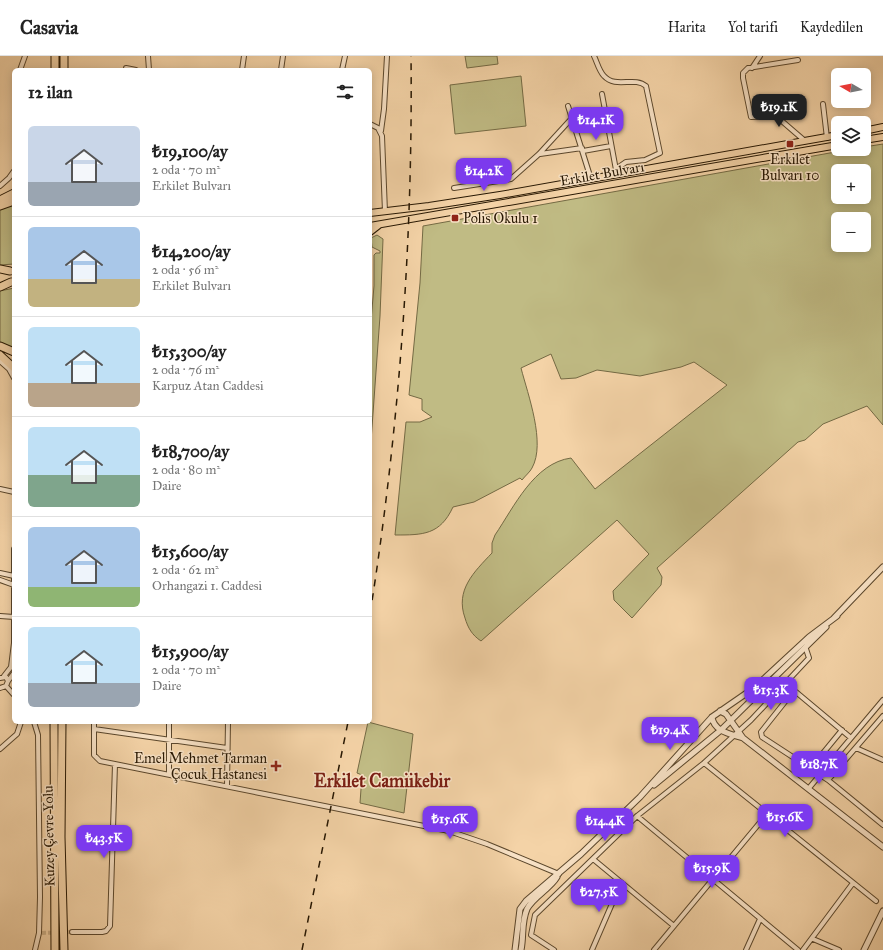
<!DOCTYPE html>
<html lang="tr">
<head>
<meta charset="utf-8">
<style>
	body { margin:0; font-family:"IM FELL Great Primer",serif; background:#f6f6f6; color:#222; height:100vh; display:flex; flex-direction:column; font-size:15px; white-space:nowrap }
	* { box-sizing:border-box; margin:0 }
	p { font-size:13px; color:#767676 }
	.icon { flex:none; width:22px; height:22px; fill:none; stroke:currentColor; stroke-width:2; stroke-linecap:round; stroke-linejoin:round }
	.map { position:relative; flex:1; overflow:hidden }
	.drawer { position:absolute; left:12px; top:12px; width:360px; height:656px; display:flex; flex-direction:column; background:#fff; border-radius:6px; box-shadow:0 2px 10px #0003 }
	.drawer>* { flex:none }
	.needle { width:26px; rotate:279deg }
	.buttons { position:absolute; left:831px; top:12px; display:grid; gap:8px }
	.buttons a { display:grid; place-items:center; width:40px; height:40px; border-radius:6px; background:#fff; box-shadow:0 2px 10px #0003; font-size:20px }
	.price { position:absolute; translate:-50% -34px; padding:0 9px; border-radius:8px; background:#7c3aed; color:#fff; font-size:13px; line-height:26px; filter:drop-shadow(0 1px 2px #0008) }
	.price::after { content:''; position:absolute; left:50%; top:24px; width:12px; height:9px; margin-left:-6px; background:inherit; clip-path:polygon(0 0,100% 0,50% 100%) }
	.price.on { background:#222; color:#fff }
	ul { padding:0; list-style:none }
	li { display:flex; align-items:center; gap:12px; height:100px; padding:0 16px }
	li+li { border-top:1px solid #e0e0e0 }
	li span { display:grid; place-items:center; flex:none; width:112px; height:80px; border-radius:6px; color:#555 }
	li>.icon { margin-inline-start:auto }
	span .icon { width:48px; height:48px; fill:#fffc; stroke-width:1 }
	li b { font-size:17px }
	h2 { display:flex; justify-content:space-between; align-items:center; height:48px; padding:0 16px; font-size:17px }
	header { display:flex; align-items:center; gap:24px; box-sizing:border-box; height:56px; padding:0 20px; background:#fff; border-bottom:1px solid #e0e0e0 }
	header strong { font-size:19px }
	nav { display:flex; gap:22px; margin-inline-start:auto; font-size:14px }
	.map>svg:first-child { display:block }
	.green { fill:#c0bb84; stroke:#746a44; fill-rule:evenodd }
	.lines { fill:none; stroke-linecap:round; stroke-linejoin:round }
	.minor-tunnel { stroke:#cbae86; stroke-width:4; stroke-dasharray:4 2; stroke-linecap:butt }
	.minor-casing { stroke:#5b472c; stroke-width:6 }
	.tertiary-casing { stroke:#5b472c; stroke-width:7 }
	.primary-casing { stroke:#281803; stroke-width:8 }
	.trunk-casing { stroke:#281803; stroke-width:9 }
	.minor { stroke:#f8e2c6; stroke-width:4 }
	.tertiary { stroke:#f8e2c6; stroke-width:5 }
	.primary { stroke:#f4d3a7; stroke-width:6 }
	.trunk { stroke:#f4d3a7; stroke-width:7 }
	.rail { stroke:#281803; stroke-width:1.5; stroke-dasharray:7 7; stroke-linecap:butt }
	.poi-dot { fill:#8f2418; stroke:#f8e2c6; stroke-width:1.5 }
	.labels { text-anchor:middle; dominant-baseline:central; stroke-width:3; stroke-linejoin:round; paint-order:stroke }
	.poi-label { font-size:14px; fill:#281803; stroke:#f8e2c6 }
	.street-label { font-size:14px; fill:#281803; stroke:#f8e2c6 }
	.district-label { font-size:18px; font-weight:bold; fill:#7a1f14; stroke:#f8e2c6 }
</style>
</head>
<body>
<header>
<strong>Casavia</strong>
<nav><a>Harita</a><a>Yol tarifi</a><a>Kaydedilen</a></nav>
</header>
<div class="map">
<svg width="883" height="894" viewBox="0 0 883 894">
	<rect width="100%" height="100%" fill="#f4d3a7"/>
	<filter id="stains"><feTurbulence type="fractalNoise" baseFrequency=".005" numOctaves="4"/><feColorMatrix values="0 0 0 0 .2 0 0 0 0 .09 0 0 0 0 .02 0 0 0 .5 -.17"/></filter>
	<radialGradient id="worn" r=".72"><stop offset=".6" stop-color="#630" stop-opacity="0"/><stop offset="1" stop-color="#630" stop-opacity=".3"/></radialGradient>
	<!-- green -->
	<path class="green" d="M465 0H497L498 8 467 12Z
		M521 20 526 70 455 78 450 29Z
		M883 88V369L867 350 823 368 805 384 798 386 657 512 662 521 661 529 632 562 614 544 613 535 649 498 617 464 481 585C472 579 468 572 465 562 455 534 474 516 492 497V487L495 479C514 451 534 407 571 402L595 433 727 329 694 306 681 311 640 320 597 314 576 322 561 323 551 298 521 312C528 339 546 387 532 412 530 416 525 420 522 424L520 422 474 446 453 451C440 479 423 479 395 479L406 366H420L432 361 422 354V343L409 339 420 227 423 170 852 93H864V91ZM838 115H864V141H838ZM838 163H864V189H838Z
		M14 147V208L0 209V153Z
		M377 179 383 183 380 260 370 399V276L374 230V199L376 197H380V195L372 191 371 182Z
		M14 232V294L0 288V235Z
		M368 666 413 678 404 757 360 747 362 719 357 717Z"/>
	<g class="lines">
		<!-- minor-tunnel -->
		<path class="minor-tunnel" d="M42 877 72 876"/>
		<!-- minor casing -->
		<g class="minor-casing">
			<path id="minor" d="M148 0 149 14
				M594 0C597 6 599 15 604 20 616 33 634 20 646 30L660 97 645 104 626 106 616 113
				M798 4 748 12 743 17V22L751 61 776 60 805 85
				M752 12 760 0
				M20 14 25 0
				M126 14V12L136 14
				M242 14 244 0
				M281 14 283 0
				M342 14 345 0
				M602 38 616 114
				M823 48 827 82
				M568 50 591 123
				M370 68 378 72 382 80 385 156
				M381 75 384 53 387 0
				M583 95 611 90
				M540 98 582 92
				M0 130 9 122 14 115
				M454 132 511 123 539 98 572 62
				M0 305 9 313 14 322
				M0 433 14 436
				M0 517 14 520
				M0 524 14 529
				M0 560 14 561
				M4 620 11 611 14 587V493
				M0 622 6 621 8 625 6 630 0 632
				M8 625 14 617
				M6 630 14 639
				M34 666 38 679 40 841 39 877 35 894
				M94 666V673L227 692
				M94 673V699L100 705 449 775 487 788 559 818
				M851 682 796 636 792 637 761 676 762 681 828 724 883 769
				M856 692 883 704
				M0 693 17 678 21 666
				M704 707 876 845
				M810 713 842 674
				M169 718V666
				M828 724 883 660
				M227 730 228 666
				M809 732 883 644
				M637 760 798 894
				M593 803 674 870
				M72 876H102L106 875 110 870 115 708
				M813 883 839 894
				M554 894 531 879 535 859 637 760 704 707 751 664 809 602 806 593
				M592 894 621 827
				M654 894 767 758
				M746 894 760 863
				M803 894 853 827"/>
		</g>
		<!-- tertiary casing -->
		<g class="tertiary-casing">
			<path id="tertiary" d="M834 562 883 511
				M720 655 726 658 743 682
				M712 661C714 676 731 678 743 682L883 791
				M654 729 721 674 826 571
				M515 894 520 853 526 845 581 798 640 741 712 661 754 632 809 581 837 560
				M521 894C524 880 521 867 527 853 533 841 550 833 557 821
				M864 894 883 855"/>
		</g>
		<!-- primary casing -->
		<g class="primary-casing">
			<path id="primary" d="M864 75 883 71
				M864 84 883 81
				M370 157 429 150 500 139 838 79
				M370 170 838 89
				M370 176 379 169"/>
		</g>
		<!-- trunk casing -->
		<g class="trunk-casing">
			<path id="trunk" d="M55 14V0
				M64 14V0
				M0 144 14 137
				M0 150 14 145
				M0 213 10 215
				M0 231 11 226
				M0 290 14 296
				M0 299 14 312
				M54 666 55 894
				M62 666 61 781 64 894"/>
		</g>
		<!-- minor -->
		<use href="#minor" class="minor"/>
		<!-- tertiary -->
		<use href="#tertiary" class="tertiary"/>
		<!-- primary -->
		<use href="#primary" class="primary"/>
		<!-- trunk -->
		<use href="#trunk" class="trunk"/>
		<!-- rail -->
		<path class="rail" d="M370 558C399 374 413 186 411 0
			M302 894 348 666"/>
	</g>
	<!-- markers -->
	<g class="poi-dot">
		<rect x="786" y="84" width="8" height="8" rx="2"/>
		<rect x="451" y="158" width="8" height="8" rx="2"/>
		<path d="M274 704h4v4h4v4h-4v4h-4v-4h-4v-4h4z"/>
	</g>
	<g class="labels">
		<!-- poi labels -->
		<g class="poi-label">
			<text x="790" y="103">Erkilet<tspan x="790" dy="16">Bulvarı 10</tspan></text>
			<text x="463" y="162" text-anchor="start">Polis Okulu 1</text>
			<text x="267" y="702" text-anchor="end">Emel Mehmet Tarman<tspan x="267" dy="16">Çocuk Hastanesi</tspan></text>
		</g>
		<!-- street labels -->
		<g class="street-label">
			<text transform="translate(602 118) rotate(-10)">Erkilet Bulvarı</text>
			<text transform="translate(49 780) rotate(-91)">Kuzey Çevre Yolu</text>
		</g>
		<!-- district labels -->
		<g class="district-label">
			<text x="382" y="725">Erkilet Camiikebir</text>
		</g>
	</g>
	<rect width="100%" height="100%" filter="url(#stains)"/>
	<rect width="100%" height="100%" fill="url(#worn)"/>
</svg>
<div class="buttons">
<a><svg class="needle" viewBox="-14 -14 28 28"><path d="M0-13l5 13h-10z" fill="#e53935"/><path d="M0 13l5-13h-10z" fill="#767676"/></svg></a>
<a><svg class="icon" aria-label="layers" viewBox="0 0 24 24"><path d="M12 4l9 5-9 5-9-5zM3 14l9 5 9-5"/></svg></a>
<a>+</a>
<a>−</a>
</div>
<b class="price on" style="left:779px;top:72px">₺19.1K</b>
<b class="price" style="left:596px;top:85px">₺14.1K</b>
<b class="price" style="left:484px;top:136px">₺14.2K</b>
<b class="price" style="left:771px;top:655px">₺15.3K</b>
<b class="price" style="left:670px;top:695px">₺19.4K</b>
<b class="price" style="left:819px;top:729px">₺18.7K</b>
<b class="price" style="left:785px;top:782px">₺15.6K</b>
<b class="price" style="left:450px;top:784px">₺15.6K</b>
<b class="price" style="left:605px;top:786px">₺14.4K</b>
<b class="price" style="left:104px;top:803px">₺43.5K</b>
<b class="price" style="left:712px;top:833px">₺15.9K</b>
<b class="price" style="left:599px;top:857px">₺27.5K</b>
<section class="drawer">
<h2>12 ilan<svg class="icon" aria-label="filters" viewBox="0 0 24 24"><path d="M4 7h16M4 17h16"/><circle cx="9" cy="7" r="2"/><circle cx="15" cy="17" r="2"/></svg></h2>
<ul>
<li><span style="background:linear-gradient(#c9d6e8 70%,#9aa5b1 0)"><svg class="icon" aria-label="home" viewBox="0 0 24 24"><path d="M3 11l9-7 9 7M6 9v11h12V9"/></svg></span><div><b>₺19,100/ay</b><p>2 oda · 70 m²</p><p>Erkilet Bulvarı</p></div></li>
<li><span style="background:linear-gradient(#a9c7e8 65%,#c2b280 0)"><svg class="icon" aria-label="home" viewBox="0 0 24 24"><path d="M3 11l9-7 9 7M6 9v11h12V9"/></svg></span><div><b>₺14,200/ay</b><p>2 oda · 56 m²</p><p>Erkilet Bulvarı</p></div></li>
<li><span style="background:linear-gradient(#bfe0f5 70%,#b9a48a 0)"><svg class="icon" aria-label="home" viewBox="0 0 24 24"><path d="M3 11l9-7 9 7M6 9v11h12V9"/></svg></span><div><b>₺15,300/ay</b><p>2 oda · 76 m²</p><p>Karpuz Atan Caddesi</p></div></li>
<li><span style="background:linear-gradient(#bfe0f5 60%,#7fa58c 0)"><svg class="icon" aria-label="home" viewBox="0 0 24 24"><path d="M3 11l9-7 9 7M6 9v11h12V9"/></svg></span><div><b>₺18,700/ay</b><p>2 oda · 80 m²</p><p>Daire</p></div></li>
<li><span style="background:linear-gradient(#a9c7e8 75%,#8fb573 0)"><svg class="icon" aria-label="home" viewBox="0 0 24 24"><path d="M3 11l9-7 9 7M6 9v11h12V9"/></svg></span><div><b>₺15,600/ay</b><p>2 oda · 62 m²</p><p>Orhangazi 1. Caddesi</p></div></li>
<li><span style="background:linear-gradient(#bfe0f5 70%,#9aa5b1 0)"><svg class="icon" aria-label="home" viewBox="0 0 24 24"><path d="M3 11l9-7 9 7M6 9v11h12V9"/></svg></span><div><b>₺15,900/ay</b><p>2 oda · 70 m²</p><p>Daire</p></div></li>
</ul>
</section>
</div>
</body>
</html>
